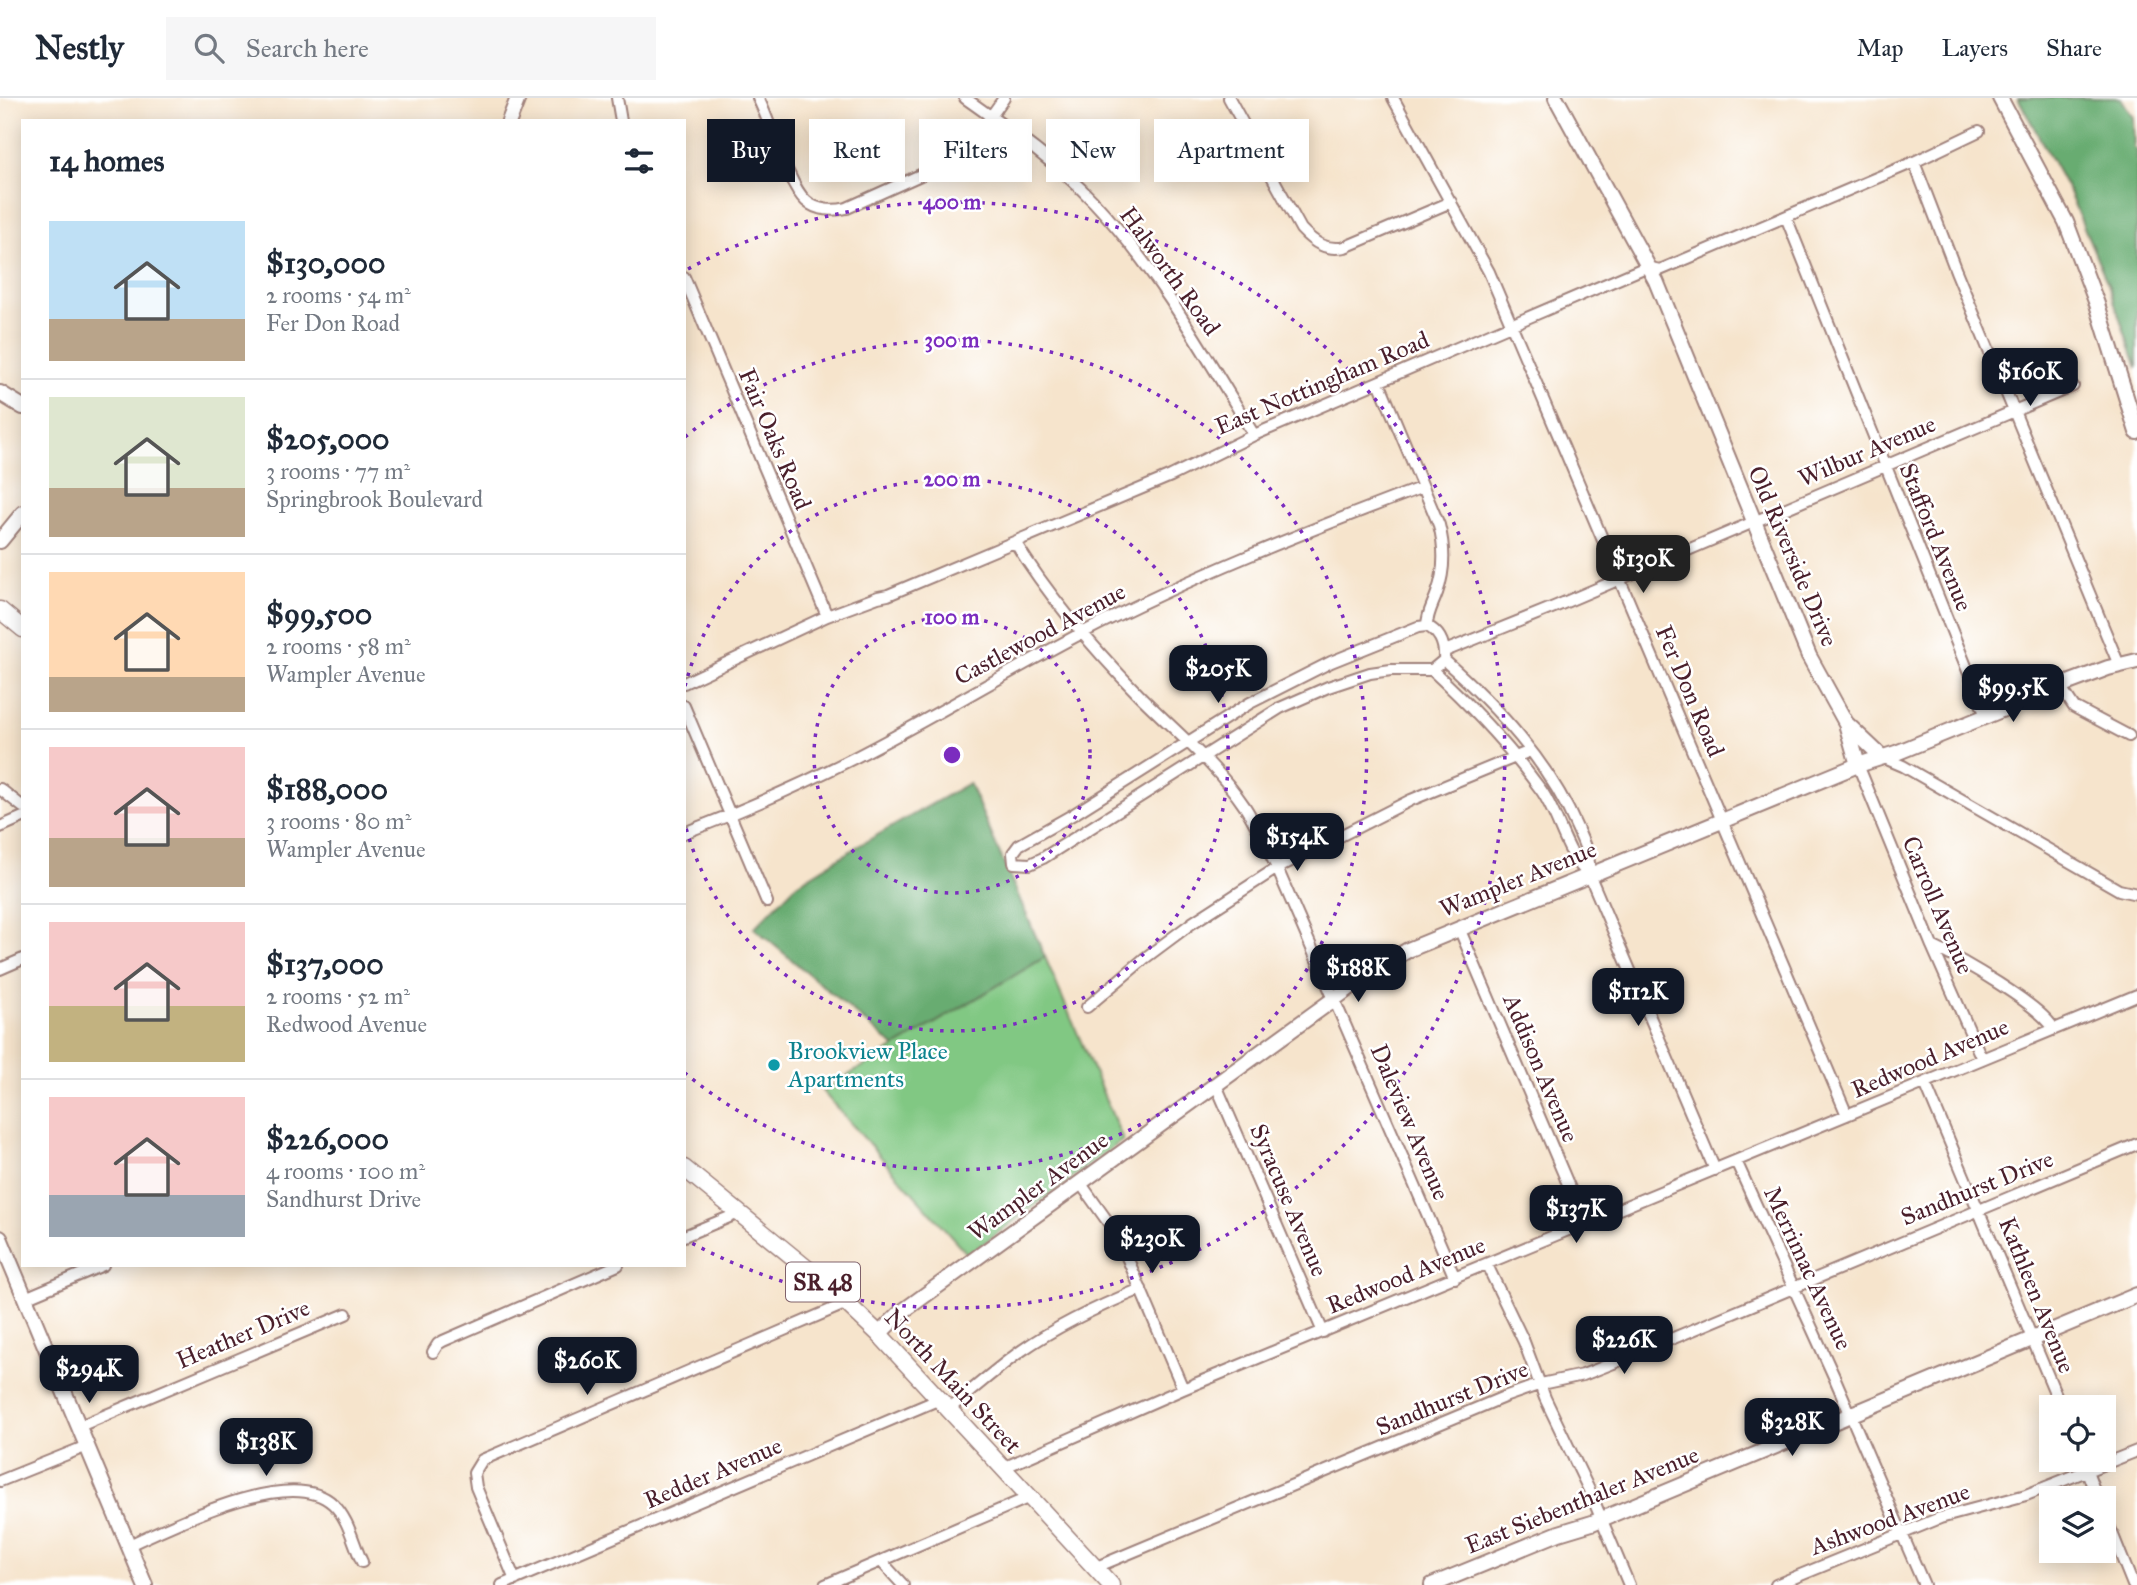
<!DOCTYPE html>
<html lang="en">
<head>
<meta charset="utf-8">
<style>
	body { margin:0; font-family:"IM FELL Great Primer",serif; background:#f6f6f7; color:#1f2937; height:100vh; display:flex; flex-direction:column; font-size:26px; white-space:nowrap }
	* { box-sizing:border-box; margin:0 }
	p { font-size:23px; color:#747a83 }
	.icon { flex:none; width:38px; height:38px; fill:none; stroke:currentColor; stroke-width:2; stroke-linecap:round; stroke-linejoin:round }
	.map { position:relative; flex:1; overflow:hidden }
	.sheet { position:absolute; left:21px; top:21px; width:665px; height:1148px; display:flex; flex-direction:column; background:#fff; border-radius:0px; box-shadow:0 4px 18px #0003 }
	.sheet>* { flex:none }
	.hud { position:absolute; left:707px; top:21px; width:665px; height:63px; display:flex; gap:14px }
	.buttons { position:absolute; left:2039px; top:1297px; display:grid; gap:14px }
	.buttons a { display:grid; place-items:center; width:77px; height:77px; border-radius:0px; background:#fff; box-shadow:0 4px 18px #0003; font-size:35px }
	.price { position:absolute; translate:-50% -60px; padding:0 16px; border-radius:14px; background:#111827; color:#fff; font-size:23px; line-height:46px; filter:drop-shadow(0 2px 4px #0008) }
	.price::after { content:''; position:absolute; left:50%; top:42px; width:21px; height:16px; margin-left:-10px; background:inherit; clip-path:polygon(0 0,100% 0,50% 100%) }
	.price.active { background:#222; color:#fff }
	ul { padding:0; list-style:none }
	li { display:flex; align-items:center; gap:21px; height:175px; padding:0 28px }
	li+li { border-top:2px solid #e0e1e3 }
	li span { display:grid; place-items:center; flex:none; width:196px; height:140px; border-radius:0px; color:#555 }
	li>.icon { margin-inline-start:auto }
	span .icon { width:84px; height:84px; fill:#fffc; stroke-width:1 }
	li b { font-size:30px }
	h2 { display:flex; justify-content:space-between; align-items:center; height:84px; padding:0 28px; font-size:30px }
	.chip { padding:0 24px; border-radius:0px; background:#fff; box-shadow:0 4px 18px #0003; font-size:24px; line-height:63px }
	.chip.active { background:#111827; color:#fff }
	header { display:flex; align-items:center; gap:42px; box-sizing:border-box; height:98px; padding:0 35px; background:#fff; border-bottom:2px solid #e0e1e3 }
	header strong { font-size:33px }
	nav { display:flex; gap:38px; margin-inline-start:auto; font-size:24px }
	.search { width:490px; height:63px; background:#f6f6f7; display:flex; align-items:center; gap:18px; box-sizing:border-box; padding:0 24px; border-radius:0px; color:#747a83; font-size:26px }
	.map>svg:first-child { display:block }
	.green { fill:#81c883; stroke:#667457; stroke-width:2 }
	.forest { fill:#68ac71; stroke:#59664e; stroke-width:2 }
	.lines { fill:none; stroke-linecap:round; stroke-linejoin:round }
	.street-casing { stroke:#a0827c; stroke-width:14 }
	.secondary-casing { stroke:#a0827c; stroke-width:18 }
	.primary-casing { stroke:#a0827c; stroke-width:19 }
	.street { stroke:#fff; stroke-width:10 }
	.secondary { stroke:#fff; stroke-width:14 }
	.primary { stroke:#fff; stroke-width:16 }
	.ring { fill:none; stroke:#7b2cbf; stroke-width:3.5; stroke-dasharray:3.5 7 }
	.culture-dot { fill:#0f9aa8; stroke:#fff; stroke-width:2.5 }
	.labels { text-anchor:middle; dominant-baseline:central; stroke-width:5; stroke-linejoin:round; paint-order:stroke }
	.shield { fill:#fff; stroke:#80626b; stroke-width:2 }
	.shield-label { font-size:23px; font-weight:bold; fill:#4a1f2b }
	.street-label { font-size:24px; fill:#4a1f2b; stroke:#fff }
	.culture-label { font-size:24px; fill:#0d838f; stroke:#fff; text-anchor:start }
	.centre { fill:#7b2cbf; stroke:#fff; stroke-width:3.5 }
	.ring-label { font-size:21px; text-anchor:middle; font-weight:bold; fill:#7b2cbf; stroke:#fff; stroke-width:5; stroke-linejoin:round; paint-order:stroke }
</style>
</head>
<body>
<header>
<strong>Nestly</strong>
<div class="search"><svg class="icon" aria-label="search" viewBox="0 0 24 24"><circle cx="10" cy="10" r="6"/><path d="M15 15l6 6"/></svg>Search here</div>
<nav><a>Map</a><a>Layers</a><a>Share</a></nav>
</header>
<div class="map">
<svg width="2137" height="1487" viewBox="0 0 2137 1487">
	<rect width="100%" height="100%" fill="#fff"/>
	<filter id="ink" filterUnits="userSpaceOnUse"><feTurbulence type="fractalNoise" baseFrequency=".0143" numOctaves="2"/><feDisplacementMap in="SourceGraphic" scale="14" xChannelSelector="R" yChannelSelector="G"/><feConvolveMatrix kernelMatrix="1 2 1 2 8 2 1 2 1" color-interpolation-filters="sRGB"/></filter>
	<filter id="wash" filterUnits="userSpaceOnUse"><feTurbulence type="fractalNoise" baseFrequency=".00686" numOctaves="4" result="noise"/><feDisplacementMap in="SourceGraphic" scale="28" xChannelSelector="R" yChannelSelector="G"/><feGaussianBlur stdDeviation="1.57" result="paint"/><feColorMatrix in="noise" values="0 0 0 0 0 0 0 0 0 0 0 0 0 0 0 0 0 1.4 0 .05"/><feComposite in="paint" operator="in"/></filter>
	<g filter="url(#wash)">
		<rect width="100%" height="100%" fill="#f6e4cc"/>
		<!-- green -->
		<path class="green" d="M1045 859 1123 1042 968 1157 822 993Z"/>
		<!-- forest -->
		<path class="forest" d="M2018 0H2121L2133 19 2134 49 2137 53V270L2108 186 2069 94Z
			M969 685 1045 859 895 949 754 830 797 786 858 748Z"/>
	</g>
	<g filter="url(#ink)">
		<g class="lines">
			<!-- street casing -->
			<g class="street-casing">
				<path id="street" d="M617 0 621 23
					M758 0C771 25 788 87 806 103 817 113 834 113 847 110L945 66 975 41 1004 0
					M965 0C1010 32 1056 64 1094 104 1157 171 1206 258 1254 337
					M1229 0 1301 131C1314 145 1326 153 1345 149L1451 104
					M1393 0 1489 174 1847 1017
					M1914 64 1956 173 2119 567
					M1786 119 1986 618
					M684 179 827 518
					M1379 284 1439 427C1445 450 1445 473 1437 495 1433 507 1427 515 1427 528
					M1015 444C1049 499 1094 551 1139 597 1175 633 1216 666 1245 709 1257 728 1267 749 1277 770L1455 1180
					M1427 528C1441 535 1445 547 1444 562L1432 572H1391L1370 575 1328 589 1280 610 1043 760 1030 766 1014 765 1013 755 1019 747 1074 716 1250 605 1331 564 1418 529Z
					M1445 553 1554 509 2073 288
					M1444 562C1497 609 1549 664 1577 730 1584 746 1591 759 1589 776L1715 1072
					M1432 572C1472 609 1509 648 1541 692 1559 717 1566 759 1589 776
					M684 585 827 518 878 499 888 497 1171 378 1254 337 1646 169 1660 172 1914 64 1979 33
					M2060 588 2074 609 2129 638
					M684 608 767 804
					M1882 659 1903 668 2119 792 2137 796
					M1858 667 1932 848 1982 961
					M0 691 23 709
					M0 729 23 719
					M684 735C742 713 799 688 854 660 931 621 1005 575 1082 535 1192 478 1307 433 1423 389
					M1459 830 1585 1126
					M1932 848C1960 861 2039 906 2054 931
					M0 871 23 861
					M1087 909 1145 860 1192 825 1277 770 1411 702 1530 653
					M1925 985 2061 1309
					M1216 987 1323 1234
					M1736 1063 1836 1283 1924 1487
					M1081 1086 1118 1138 1183 1291
					M684 1138 739 1115
					M1487 1167 1524 1244 1545 1300 1591 1396 1629 1487
					M25 1200 103 1167
					M433 1254 438 1246 443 1243 618 1167
					M949 1311C973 1291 996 1271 1021 1253 1058 1227 1099 1208 1141 1191
					M80 1328 346 1216
					M2083 1362 2097 1400
					M1003 1370 1183 1291 2137 897
					M0 1383 87 1348
					M2104 1415 2133 1487
					M129 1447C173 1427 292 1367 333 1406 349 1421 353 1445 362 1464
					M881 1463 903 1487
					M1094 1470 1504 1299 1541 1286 1583 1277 1621 1262 2137 1046
					M515 1482 476 1389 474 1375 482 1362 847 1205
					M502 1487 940 1301
					M825 1487 1030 1399
					M1776 1487 1940 1420 2026 1397 2137 1353"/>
			</g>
			<!-- secondary casing -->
			<g class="secondary-casing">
				<path id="secondary" d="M1556 0 1656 183 1809 558 1846 625 1882 659
					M2000 0 2066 124 2097 206 2137 334
					M509 23 518 0
					M0 295 23 309
					M0 443 23 415
					M1847 629 1858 667
					M0 1140 145 1487
					M879 1236 899 1216 1370 875 1408 852 1858 667 1896 655 2060 588 2108 570 2137 563
					M1432 1487 1559 1435 1592 1425 2137 1197"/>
			</g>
			<!-- primary casing -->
			<g class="primary-casing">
				<path id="primary" d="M0 512 23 531
					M684 1070 826 1186 879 1236 1111 1487"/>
			</g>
			<!-- street -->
			<use href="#street" class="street"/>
			<!-- secondary -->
			<use href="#secondary" class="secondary"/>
			<!-- primary -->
			<use href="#primary" class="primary"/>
		</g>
	</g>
	<!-- distance rings -->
	<g class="ring">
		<circle cx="952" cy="657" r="138"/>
		<path d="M685 588A276 276 0 1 1 685 726"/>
		<path d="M685 339A415 415 0 1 1 685 975"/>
		<path d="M688 171A553 553 0 1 1 688 1143"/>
	</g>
	<!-- markers -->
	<circle class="culture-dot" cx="774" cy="967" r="7"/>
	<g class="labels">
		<!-- shield labels -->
		<rect class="shield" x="786" y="1164.5" width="74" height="39" rx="5"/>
		<g class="shield-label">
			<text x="823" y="1184">SR 48</text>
		</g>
		<!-- street labels -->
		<g class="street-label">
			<text transform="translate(1170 173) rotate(54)">Halworth Road</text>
			<text transform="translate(1322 285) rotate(-23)">East Nottingham Road</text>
			<text transform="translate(775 341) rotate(67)">Fair Oaks Road</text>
			<text transform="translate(1867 353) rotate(-23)">Wilbur Avenue</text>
			<text transform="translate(1936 439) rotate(68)">Stafford Avenue</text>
			<text transform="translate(1793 458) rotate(67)">Old Riverside Drive</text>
			<text transform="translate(1040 536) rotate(-28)">Castlewood Avenue</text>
			<text transform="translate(1690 593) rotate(67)">Fer Don Road</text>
			<text transform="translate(1518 781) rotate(-22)">Wampler Avenue</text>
			<text transform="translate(1938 807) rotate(67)">Carroll Avenue</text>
			<text transform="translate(1930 960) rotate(-23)">Redwood Avenue</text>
			<text transform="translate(1541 970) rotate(67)">Addison Avenue</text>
			<text transform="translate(1410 1024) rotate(67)">Daleview Avenue</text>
			<text transform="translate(1038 1088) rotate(-36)">Wampler Avenue</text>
			<text transform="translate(1977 1090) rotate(-22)">Sandhurst Drive</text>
			<text transform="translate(1289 1102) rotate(67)">Syracuse Avenue</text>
			<text transform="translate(1808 1170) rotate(65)">Merrimac Avenue</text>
			<text transform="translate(1406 1177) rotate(-22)">Redwood Avenue</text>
			<text transform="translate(2037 1197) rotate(68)">Kathleen Avenue</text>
			<text transform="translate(243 1236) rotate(-23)">Heather Drive</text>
			<text transform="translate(953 1283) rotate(47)">North Main Street</text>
			<text transform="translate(1452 1300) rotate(-22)">Sandhurst Drive</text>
			<text transform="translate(713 1375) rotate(-23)">Redder Avenue</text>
			<text transform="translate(1582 1402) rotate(-22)">East Siebenthaler Avenue</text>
			<text transform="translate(1890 1421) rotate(-20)">Ashwood Avenue</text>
		</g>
		<!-- culture labels -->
		<g class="culture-label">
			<text x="788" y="953">Brookview Place<tspan x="788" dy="28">Apartments</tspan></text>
		</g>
	</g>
	<circle cx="952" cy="657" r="10" class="centre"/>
	<g class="ring-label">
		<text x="952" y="111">400 m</text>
		<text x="952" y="249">300 m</text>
		<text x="952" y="388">200 m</text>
		<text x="952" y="526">100 m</text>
	</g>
</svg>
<div class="buttons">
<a><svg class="icon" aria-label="locate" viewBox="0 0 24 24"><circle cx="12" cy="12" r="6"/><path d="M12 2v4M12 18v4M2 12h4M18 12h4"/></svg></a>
<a><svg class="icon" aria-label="layers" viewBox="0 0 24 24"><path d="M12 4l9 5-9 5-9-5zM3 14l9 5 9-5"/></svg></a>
</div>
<b class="price" style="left:2030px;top:310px">$160K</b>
<b class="price active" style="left:1643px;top:497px">$130K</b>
<b class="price" style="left:1218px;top:607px">$205K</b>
<b class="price" style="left:2013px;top:626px">$99.5K</b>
<b class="price" style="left:1297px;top:775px">$154K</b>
<b class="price" style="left:1358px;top:906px">$188K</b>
<b class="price" style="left:1638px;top:930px">$112K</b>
<b class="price" style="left:1576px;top:1147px">$137K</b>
<b class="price" style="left:1152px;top:1177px">$230K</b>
<b class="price" style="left:1624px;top:1278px">$226K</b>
<b class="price" style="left:587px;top:1299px">$260K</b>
<b class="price" style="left:89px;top:1307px">$294K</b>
<b class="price" style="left:1792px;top:1360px">$328K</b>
<b class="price" style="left:266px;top:1380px">$138K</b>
<div class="hud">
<a class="chip active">Buy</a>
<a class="chip">Rent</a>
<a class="chip">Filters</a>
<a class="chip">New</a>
<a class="chip">Apartment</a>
</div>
<section class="sheet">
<h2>14 homes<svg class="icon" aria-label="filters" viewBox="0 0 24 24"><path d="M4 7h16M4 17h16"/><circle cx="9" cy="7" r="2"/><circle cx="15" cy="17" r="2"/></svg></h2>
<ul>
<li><span style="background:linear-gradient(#bfe0f5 70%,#b9a48a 0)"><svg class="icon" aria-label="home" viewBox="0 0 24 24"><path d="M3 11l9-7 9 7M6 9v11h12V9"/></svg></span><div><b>$130,000</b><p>2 rooms · 54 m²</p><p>Fer Don Road</p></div></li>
<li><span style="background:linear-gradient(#dfe7d0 65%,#b9a48a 0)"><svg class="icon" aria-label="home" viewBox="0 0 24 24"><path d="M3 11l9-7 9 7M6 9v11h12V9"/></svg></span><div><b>$205,000</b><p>3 rooms · 77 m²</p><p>Springbrook Boulevard</p></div></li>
<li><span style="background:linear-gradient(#ffd9b3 75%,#b9a48a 0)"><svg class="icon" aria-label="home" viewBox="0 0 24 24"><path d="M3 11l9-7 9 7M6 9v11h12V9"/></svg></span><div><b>$99,500</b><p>2 rooms · 58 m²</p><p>Wampler Avenue</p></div></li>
<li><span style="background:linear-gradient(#f6c9c9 65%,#b9a48a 0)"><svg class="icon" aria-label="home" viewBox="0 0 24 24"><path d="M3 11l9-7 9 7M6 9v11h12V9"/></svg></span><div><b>$188,000</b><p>3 rooms · 80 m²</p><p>Wampler Avenue</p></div></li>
<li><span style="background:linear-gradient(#f6c9c9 60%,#c2b280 0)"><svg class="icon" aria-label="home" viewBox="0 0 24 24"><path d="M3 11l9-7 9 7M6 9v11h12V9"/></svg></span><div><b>$137,000</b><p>2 rooms · 52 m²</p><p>Redwood Avenue</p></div></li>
<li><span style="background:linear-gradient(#f6c9c9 70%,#9aa5b1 0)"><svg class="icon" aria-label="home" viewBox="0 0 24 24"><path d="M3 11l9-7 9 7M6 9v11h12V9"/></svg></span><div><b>$226,000</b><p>4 rooms · 100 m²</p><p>Sandhurst Drive</p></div></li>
</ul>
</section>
</div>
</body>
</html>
